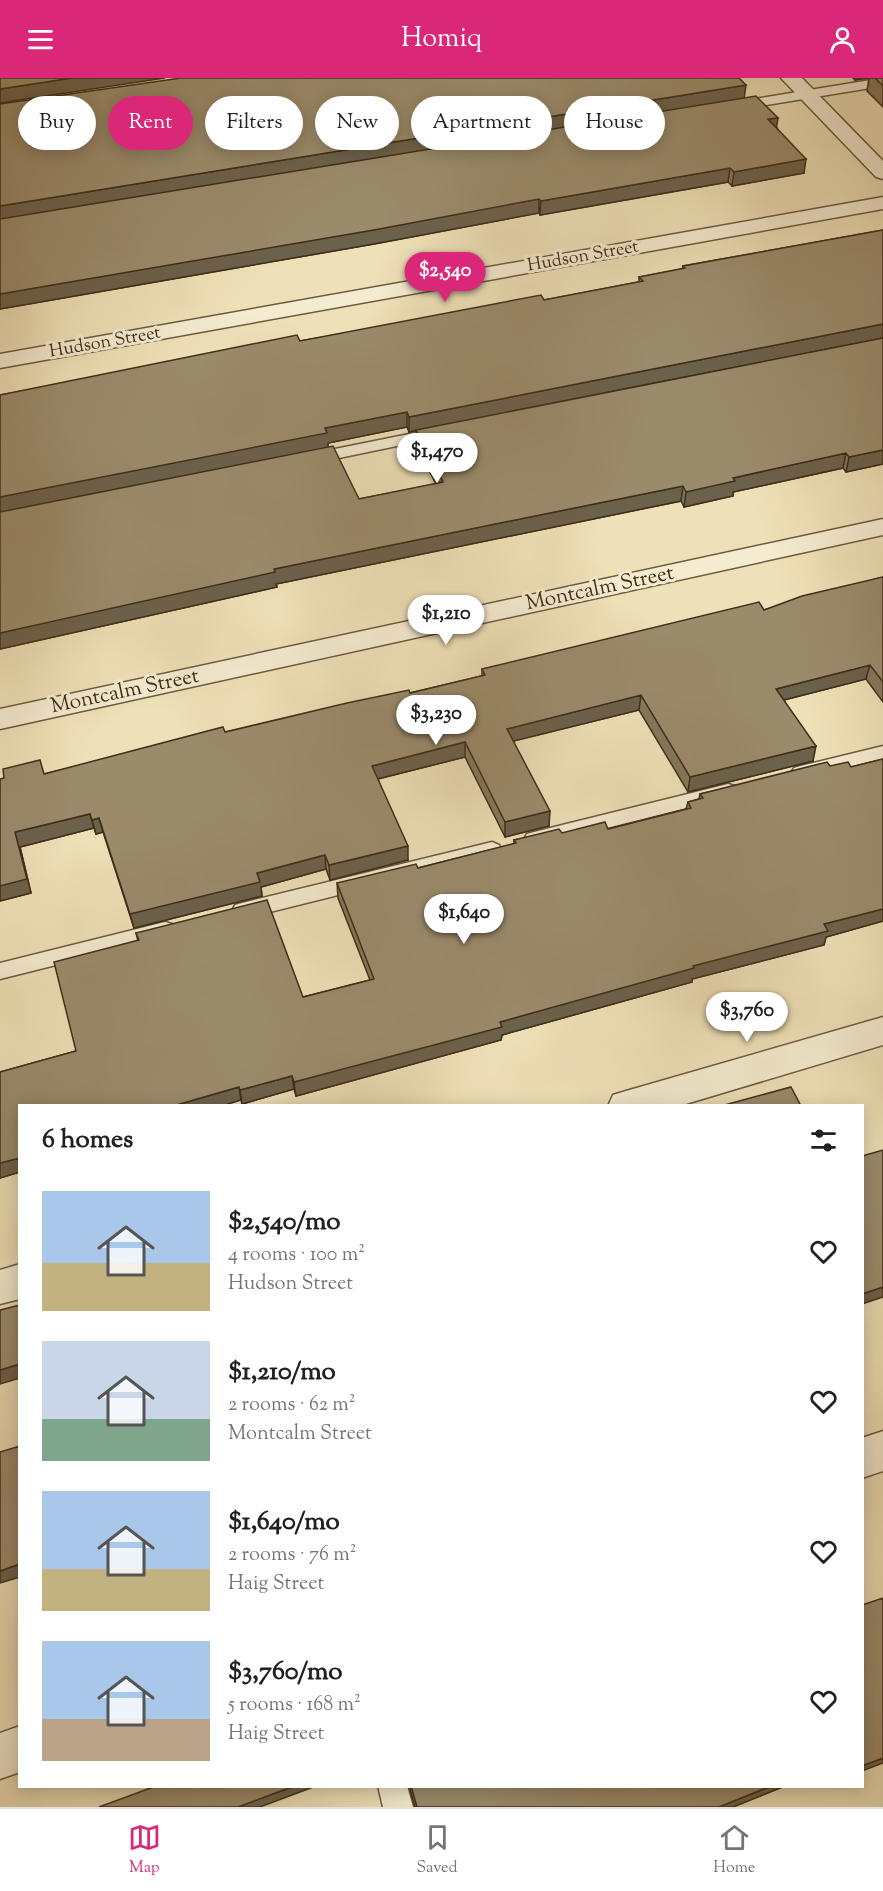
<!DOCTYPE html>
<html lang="en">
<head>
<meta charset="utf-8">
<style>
	body { margin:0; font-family:"Sorts Mill Goudy",serif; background:#f2f2f2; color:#202124; height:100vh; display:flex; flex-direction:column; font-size:22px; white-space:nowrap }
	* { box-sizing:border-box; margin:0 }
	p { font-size:20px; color:#757577 }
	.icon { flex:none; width:33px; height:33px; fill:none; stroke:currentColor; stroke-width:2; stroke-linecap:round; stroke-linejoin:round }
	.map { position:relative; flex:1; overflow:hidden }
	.drawer { position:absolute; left:18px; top:1026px; width:846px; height:684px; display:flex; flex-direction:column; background:#fff; border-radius:0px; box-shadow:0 3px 15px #0003 }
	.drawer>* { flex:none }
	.top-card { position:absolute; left:18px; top:18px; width:848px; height:54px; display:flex; gap:12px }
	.price { position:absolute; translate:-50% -51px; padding:0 14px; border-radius:21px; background:#fff; color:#222; font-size:20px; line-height:39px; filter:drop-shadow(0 2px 3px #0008) }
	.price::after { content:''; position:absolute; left:50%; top:36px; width:18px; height:14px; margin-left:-9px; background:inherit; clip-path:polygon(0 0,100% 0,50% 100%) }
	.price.current { background:#db2777; color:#fff }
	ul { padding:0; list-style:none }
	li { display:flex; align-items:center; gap:18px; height:150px; padding:0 24px }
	li span { display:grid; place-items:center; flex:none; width:168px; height:120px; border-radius:0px; color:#555 }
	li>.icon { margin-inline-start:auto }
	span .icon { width:72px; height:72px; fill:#fffc; stroke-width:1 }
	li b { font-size:26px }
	h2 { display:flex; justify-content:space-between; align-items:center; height:72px; padding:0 24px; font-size:26px }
	.tag { padding:0 21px; border-radius:27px; background:#fff; box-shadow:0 3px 15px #0003; font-size:21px; line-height:54px }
	.tag.current { background:#db2777; color:#fff }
	header { display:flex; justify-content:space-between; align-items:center; height:78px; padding:0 24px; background:#db2777; color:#fff; font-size:27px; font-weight:600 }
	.menu { display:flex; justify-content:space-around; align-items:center; height:84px; border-top:2px solid #e0e0e0; background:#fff; font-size:16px; color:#757577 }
	.menu a { display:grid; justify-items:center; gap:3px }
	.menu .current { color:#db2777 }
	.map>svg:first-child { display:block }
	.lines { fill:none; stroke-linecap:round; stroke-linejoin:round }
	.lane-casing { stroke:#6b5a40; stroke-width:3 }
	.street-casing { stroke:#6b5a40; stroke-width:3 }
	.lane { fill:#f4ebd0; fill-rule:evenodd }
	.street { fill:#f4ebd0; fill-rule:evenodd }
	.wall { fill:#84785c; stroke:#3f2e19; stroke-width:1.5; fill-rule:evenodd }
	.shaded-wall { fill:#6c614b; stroke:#3f2e19; stroke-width:1.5 }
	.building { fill:#9a8b6b; stroke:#3f2e19; stroke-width:1.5 }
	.labels { text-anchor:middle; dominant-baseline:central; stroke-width:6; stroke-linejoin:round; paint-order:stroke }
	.far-street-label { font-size:18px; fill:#3f2e19; stroke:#f4ebd0 }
	.street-label { font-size:21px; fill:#3f2e19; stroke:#f4ebd0 }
</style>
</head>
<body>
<header><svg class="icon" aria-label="menu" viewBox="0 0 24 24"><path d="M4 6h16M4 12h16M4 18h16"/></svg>Homiq<svg class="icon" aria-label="person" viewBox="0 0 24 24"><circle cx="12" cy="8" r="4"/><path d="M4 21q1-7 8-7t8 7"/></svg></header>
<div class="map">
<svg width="883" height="1729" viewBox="0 0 883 1729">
	<rect width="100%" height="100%" fill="#eee0b7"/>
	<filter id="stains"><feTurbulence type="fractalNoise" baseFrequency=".00333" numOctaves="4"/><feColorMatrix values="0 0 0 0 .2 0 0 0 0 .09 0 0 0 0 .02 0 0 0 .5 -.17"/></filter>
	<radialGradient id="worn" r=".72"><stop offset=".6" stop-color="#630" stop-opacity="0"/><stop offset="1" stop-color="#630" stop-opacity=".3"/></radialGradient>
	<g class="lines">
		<!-- lane casing -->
		<g class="lane-casing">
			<path id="lane" d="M883 0V8L736 32 730 28 736 24Z
				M444 349 452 354 450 357 310 386 302 381 310 376Z
				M883 668V682L801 702 794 700 791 695 794 690 801 688Z
				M728 706 735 708 738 713 735 718 534 768 527 766 524 761 527 756 534 754Z
				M492 764 499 767 502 772 499 777 242 841 235 839 232 833 235 827 242 825Z
				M165 844 172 846 175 852 172 858 0 901V885Z
				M378 1708H407L413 1729H383Z"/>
		</g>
		<!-- street casing -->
		<g class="street-casing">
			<path id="street" d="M781 0H802L883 83V101L876 99Z
				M883 119V131L0 290V276Z
				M883 441V457L0 651V631Z
				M883 939V967L679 1028H608L613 1017 626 1013Z
				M20 1186V1221L0 1226V1192Z
				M883 1353V1393L862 1400V1360Z
				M20 1648V1694L0 1701V1655Z"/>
		</g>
		<!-- lane -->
		<use href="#lane" class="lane"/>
		<!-- street -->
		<use href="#street" class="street"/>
	</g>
	<!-- wall -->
	<path class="wall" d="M853 0H883V29L867 13 869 0 855 2Z
		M744 20 777 50 804 95 732 108 728 104 540 137 539 135 374 166 0 231V26Z
		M883 152V260L533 329 883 260V386L846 394 843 390 733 414V418L684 429 681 423 276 506 277 509 0 571V317L300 263 544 222 639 204V199L682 191 683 188ZM407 349 409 354 416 352V367L436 406 359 421 328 369V365Z
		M883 499V624L866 601 784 622 813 683 688 714 639 632 513 663 549 748 505 759 465 679 378 701 408 782 330 802 326 791 261 809 262 818 134 850 103 754 96 756 94 750 20 769 31 815 0 823 44 696 225 654 410 615 482 598V591L764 532Z
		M883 681V843L826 859 824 867 692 901V904L502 957 501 962 296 1018 294 1011 242 1026 241 1022 20 1028V1094L0 1100V994L76 973 138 863 136 855 303 919 370 902 338 820 337 805 418 790 514 766V762L608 751 686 731 688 724 699 721 700 716 830 688 851 689Z
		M409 1708H785L733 1729H415Z"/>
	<!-- shaded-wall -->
	<path class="shaded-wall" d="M72 0H165L0 25V11Z
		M856 0H869L855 2Z
		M746 7 744 21 0 143V128Z
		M778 40 776 53 768 41Z
		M806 81 804 95 732 108 734 94Z
		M730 90 728 104 540 137 541 123Z
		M539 121V135L374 166 0 231V216Z
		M883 246V260L409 354V339Z
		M407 334V349L328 365V370L0 435V419L325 350Z
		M883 372V386L846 394 849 379Z
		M846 375 843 390 733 414V418L684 429 686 414 733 400Z
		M683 408 681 423 276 506 277 509 0 571V555L274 491Z
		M870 587 866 601 772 625 776 611Z
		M641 617 639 632 506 665 507 651Z
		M465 664V679L373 702 372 688Z
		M816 668 813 683 688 714 690 699Z
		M550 733 549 748 505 759V744Z
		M90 736 94 750 20 769 31 815 0 823V808L15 754Z
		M99 740 103 754 96 756 92 742Z
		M408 768V782L330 802 329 787Z
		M325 777 326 791 261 809 262 818 134 850 130 836 257 795Z
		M883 831V843L826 859 824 867 692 901V904L502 957 501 962 296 1018 294 1004 693 888 824 846Z
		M292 998 294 1011 242 1026 240 1012Z
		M239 1009 241 1022 222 1028H173Z
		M20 1080V1094L0 1100V1085Z
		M883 1209V1219L862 1226V1216Z
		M20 1286V1300L0 1306V1292Z
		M20 1486V1499L0 1505V1493Z
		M883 1680V1685L862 1693V1688Z
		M294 1708H316L260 1729H238Z
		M771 1708H785L733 1729H719Z"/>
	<!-- building -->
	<path class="building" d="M0 0H72L0 11Z
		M181 0H739L746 7 0 128V26Z
		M875 0H883V8Z
		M756 18 778 40 768 41 806 81 734 94 730 90 541 123 539 121 374 152 0 216V141Z
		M883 152V246L409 339 407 334 325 350 327 355 0 419V317L297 257 300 263 541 217 544 222 643 203 639 199 685 190 683 188Z
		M883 260V372L849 379 846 375 733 400 735 403 686 414 683 408 274 491 275 494 0 555V434L333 368 359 421 443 404 416 352Z
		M883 499V604L870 587 776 611 816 668 690 699 641 617 507 651 550 733 505 744 465 664 372 688 408 768 329 787 325 777 257 795 260 804 130 836 99 740 92 742 90 736 15 754 27 801 0 808V701L4 700 3 691 40 682 44 696 223 649 225 654 347 625 409 612 410 615 485 597 482 591 759 524 764 532 802 518Z
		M883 681V831L824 846 828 853 693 888 694 890 500 944 502 949 294 1004 292 998 240 1012 239 1009 173 1028H20V1080L0 1085V994L76 973 54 884 139 862 136 855 267 822 303 919 374 901 337 805 416 786 418 790 516 765 514 762 559 751 562 755 605 744 608 751 691 730 688 724 703 720 700 716 827 684 830 688 848 684 851 689Z
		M791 1009 801 1028H721Z
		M883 1072V1209L862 1216V1078Z
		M20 1227V1286L0 1292V1232Z
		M20 1368V1486L0 1493V1374Z
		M883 1520V1680L862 1688V1527Z
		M156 1708H294L238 1729H99Z
		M411 1708H771L719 1729H417Z"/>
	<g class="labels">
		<!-- far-street labels -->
		<g class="far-street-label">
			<text transform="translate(583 179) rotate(-10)">Hudson Street</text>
			<text transform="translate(105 265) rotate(-10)">Hudson Street</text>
		</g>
		<!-- street labels -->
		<g class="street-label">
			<text transform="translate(600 511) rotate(-12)">Montcalm Street</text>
			<text transform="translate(125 614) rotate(-12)">Montcalm Street</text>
		</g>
	</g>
	<rect width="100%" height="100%" filter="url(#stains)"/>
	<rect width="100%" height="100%" fill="url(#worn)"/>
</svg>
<b class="price current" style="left:445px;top:225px">$2,540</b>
<b class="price" style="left:437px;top:406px">$1,470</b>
<b class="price" style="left:446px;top:568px">$1,210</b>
<b class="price" style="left:436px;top:668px">$3,230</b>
<b class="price" style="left:464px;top:867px">$1,640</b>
<b class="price" style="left:747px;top:965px">$3,760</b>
<div class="top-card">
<a class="tag">Buy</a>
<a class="tag current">Rent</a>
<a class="tag">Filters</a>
<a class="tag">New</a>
<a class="tag">Apartment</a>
<a class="tag">House</a>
</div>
<section class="drawer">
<h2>6 homes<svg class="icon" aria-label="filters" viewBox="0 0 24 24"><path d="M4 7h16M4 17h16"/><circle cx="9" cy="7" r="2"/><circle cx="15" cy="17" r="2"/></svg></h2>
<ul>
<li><span style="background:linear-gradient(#a9c7e8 60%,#c2b280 0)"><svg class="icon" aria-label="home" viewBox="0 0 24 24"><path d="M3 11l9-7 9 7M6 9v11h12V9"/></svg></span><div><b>$2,540/mo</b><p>4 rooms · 100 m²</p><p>Hudson Street</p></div><svg class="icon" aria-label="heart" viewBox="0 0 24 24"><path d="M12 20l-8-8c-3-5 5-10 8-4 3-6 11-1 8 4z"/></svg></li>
<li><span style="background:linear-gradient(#c9d6e8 65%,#7fa58c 0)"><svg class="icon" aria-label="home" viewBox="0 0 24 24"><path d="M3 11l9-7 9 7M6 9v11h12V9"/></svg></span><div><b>$1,210/mo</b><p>2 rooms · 62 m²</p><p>Montcalm Street</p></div><svg class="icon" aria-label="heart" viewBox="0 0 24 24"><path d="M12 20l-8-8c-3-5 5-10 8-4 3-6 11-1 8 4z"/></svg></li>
<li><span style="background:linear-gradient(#a9c7e8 65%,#c2b280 0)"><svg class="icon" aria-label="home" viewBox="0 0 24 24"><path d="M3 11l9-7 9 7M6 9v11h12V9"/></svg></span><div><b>$1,640/mo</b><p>2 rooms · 76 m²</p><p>Haig Street</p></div><svg class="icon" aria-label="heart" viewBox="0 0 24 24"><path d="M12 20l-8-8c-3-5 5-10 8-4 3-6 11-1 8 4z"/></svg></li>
<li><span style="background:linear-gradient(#a9c7e8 65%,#b9a48a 0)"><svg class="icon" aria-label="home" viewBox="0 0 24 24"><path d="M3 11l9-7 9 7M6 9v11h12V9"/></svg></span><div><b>$3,760/mo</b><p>5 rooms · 168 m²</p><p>Haig Street</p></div><svg class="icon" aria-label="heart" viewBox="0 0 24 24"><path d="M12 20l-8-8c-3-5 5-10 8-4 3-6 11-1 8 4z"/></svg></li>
</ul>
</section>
</div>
<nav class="menu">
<a class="current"><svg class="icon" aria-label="map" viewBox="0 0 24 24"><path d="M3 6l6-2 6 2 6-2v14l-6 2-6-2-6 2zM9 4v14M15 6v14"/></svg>Map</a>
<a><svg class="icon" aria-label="saved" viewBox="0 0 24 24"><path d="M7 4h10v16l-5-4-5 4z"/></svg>Saved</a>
<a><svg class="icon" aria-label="home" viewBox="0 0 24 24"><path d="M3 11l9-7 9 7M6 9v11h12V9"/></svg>Home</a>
</nav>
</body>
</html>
